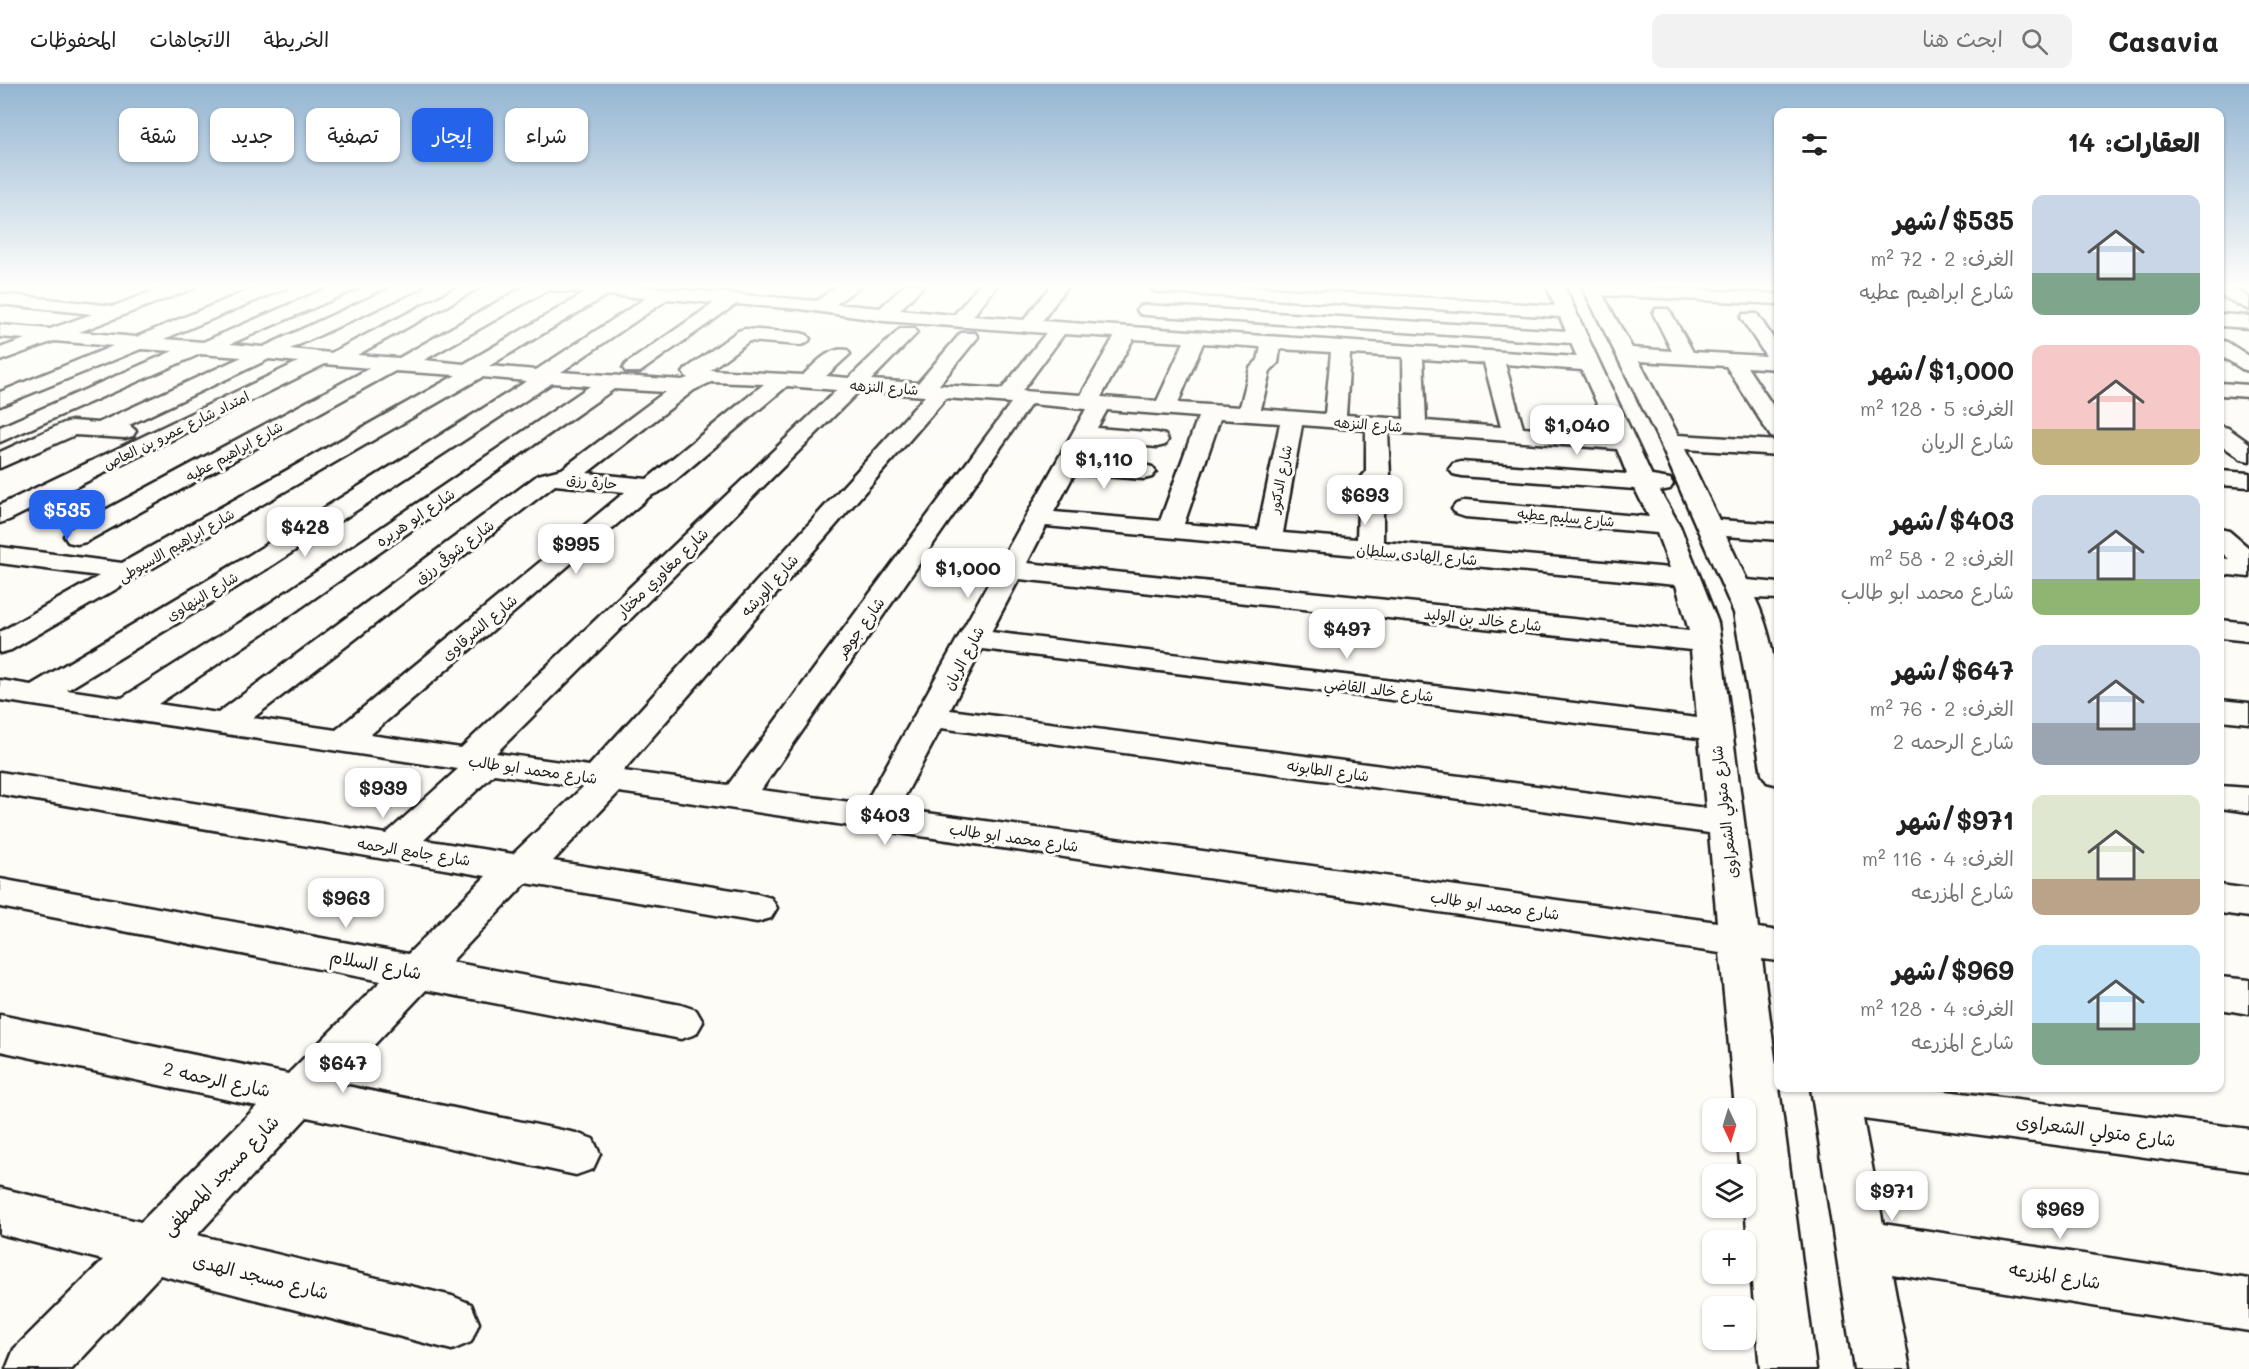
<!DOCTYPE html>
<html lang="ar">
<head>
<meta charset="utf-8">
<style>
	body { margin:0; font-family:Mali,"Playpen Sans Arabic",sans-serif; background:#f2f2f2; color:#222; direction:rtl; height:100vh; display:flex; flex-direction:column; font-size:22px; white-space:nowrap }
	* { box-sizing:border-box; margin:0 }
	p { font-size:20px; color:#767676 }
	.icon { flex:none; width:33px; height:33px; fill:none; stroke:currentColor; stroke-width:2; stroke-linecap:round; stroke-linejoin:round }
	.map { position:relative; flex:1; overflow:hidden; direction:ltr }
	.sheet { position:absolute; left:1774px; top:24px; width:450px; height:984px; display:flex; flex-direction:column; background:#fff; border-radius:12px; box-shadow:0 2px 4px #0004; direction:rtl }
	.sheet>* { flex:none }
	.guide { position:absolute; left:18px; top:24px; width:570px; height:54px; direction:rtl; display:flex; gap:12px }
	.needle { width:39px; rotate:176deg }
	.buttons { position:absolute; left:1702px; top:1014px; display:grid; gap:12px }
	.buttons a { display:grid; place-items:center; width:54px; height:54px; border-radius:12px; background:#fff; box-shadow:0 2px 4px #0004; font-size:30px }
	.price { position:absolute; translate:-50% -51px; padding:0 14px; border-radius:12px; background:#fff; color:#222; font-size:20px; line-height:39px; filter:drop-shadow(0 2px 3px #0008) }
	.price::after { content:''; position:absolute; left:50%; top:36px; width:18px; height:14px; margin-left:-9px; background:inherit; clip-path:polygon(0 0,100% 0,50% 100%) }
	.price.selected { background:#2563eb; color:#fff }
	ul { padding:0; list-style:none }
	li { display:flex; align-items:center; gap:18px; height:150px; padding:0 24px }
	li span { display:grid; place-items:center; flex:none; width:168px; height:120px; border-radius:12px; color:#555 }
	li>.icon { margin-inline-start:auto }
	span .icon { width:72px; height:72px; fill:#fffc; stroke-width:1 }
	li b { font-size:26px }
	h2 { display:flex; justify-content:space-between; align-items:center; height:72px; padding:0 24px; font-size:26px }
	.tag { padding:0 21px; border-radius:12px; background:#fff; box-shadow:0 2px 4px #0004; font-size:21px; line-height:54px }
	.tag.selected { background:#2563eb; color:#fff }
	header { display:flex; align-items:center; gap:36px; box-sizing:border-box; height:84px; padding:0 30px; background:#fff; border-bottom:2px solid #e0e0e0 }
	header strong { font-size:28px }
	nav { display:flex; gap:33px; margin-inline-start:auto; font-size:21px }
	.search { width:420px; height:54px; background:#f2f2f2; display:flex; align-items:center; gap:15px; box-sizing:border-box; padding:0 21px; border-radius:12px; color:#767676; font-size:22px }
	.map>svg:first-child { display:block }
	.lines { fill:none; stroke-linecap:round; stroke-linejoin:round }
	.street-casing { stroke:#1c1c1c; stroke-width:5 }
	.street { fill:#fdfcf7; fill-rule:evenodd }
	.labels { text-anchor:middle; dominant-baseline:central; stroke-width:6; stroke-linejoin:round; paint-order:stroke }
	.far-street-label { font-size:14px; fill:#1c1c1c; stroke:#fdfcf7 }
	.street-label { font-size:15px; fill:#1c1c1c; stroke:#fdfcf7 }
	.near-street-label { font-size:18px; fill:#1c1c1c; stroke:#fdfcf7 }
</style>
</head>
<body>
<header>
<strong>Casavia</strong>
<div class="search"><svg class="icon" aria-label="search" viewBox="0 0 24 24"><circle cx="10" cy="10" r="6"/><path d="M15 15l6 6"/></svg>ابحث هنا</div>
<nav><a>الخريطة</a><a>الاتجاهات</a><a>المحفوظات</a></nav>
</header>
<div class="map">
<svg width="2249" height="1285" viewBox="0 0 2249 1285">
	<rect width="100%" height="100%" fill="#fdfcf7"/>
	<filter id="ink" filterUnits="userSpaceOnUse"><feTurbulence type="fractalNoise" baseFrequency=".0167" numOctaves="2"/><feDisplacementMap in="SourceGraphic" scale="12" xChannelSelector="R" yChannelSelector="G"/><feConvolveMatrix kernelMatrix="1 2 1 2 8 2 1 2 1" color-interpolation-filters="sRGB"/></filter>
	<g filter="url(#ink)">
		<g class="lines">
			<!-- street casing -->
			<g class="street-casing">
				<path id="street" d="M171 200H196L194 204 79 248 136 253 264 200H288L286 204 164 255 203 258 337 200H361L359 204 230 260 263 263 400 200H423L421 204 290 265 331 269 464 200H486L357 271 399 274 529 200H612L817 217 839 200H863L836 220 880 224 906 200H925L900 226 954 231 980 200H998L973 232 1024 236 1052 200H1069L1042 237 1577 273 1571 259 1146 231 1140 230 1137 226 1140 222 1146 221 1566 247 1560 233 1160 208 1154 207 1151 203 1153 200H1204L1555 222 1546 200H1563L1652 392 1670 395 1673 400 1670 405 1660 407 1680 442 1718 539 1758 844 1779 847V877L1762 875 1816 1285H1760L1745 1124 1746 1090H1741L1738 1058H1746V1024H1735L1720 869 619 708 553 777 757 810 771 814 777 824 771 834 757 838 526 799 451 878 681 921 696 926 703 938 696 950 681 955 426 906 337 1000 576 1049 593 1055 600 1070 593 1085 576 1091 307 1033 197 1151 452 1212 471 1220 479 1239 471 1258 452 1266 160 1191 72 1285H6L14 1265 103 1176 0 1150V1104L141 1138 257 1022 0 967V931L288 990 381 897 0 823V795L408 870 486 792 0 710V688L386 750 458 685 0 616V596L31 601 248 472 527 297 482 293 11 566 0 569V548L99 492 0 479V463L122 479 456 291 395 287 86 458 77 460 68 458 64 452 68 446 370 284 325 280 9 436 0 439V421L298 278 269 275 129 341 136 347 133 352 125 354 75 351 0 384V368L64 339 72 337 98 339 242 273 200 270 0 358V343L173 267 141 265 0 322V308L113 262 54 257 0 277V264L25 255 0 253V241L50 245 92 230 0 220V210L114 222ZM548 206 585 209 464 280 424 276ZM607 211 646 214 536 286 489 282ZM668 215 714 219 626 280 623 284 626 288H640L736 220 801 225 884 237 1046 249 1002 305 939 301 978 253 975 249H961L918 299 871 296 917 249 914 245H900L849 294 826 292 850 270 847 266C830 262 815 280 803 291L710 286 749 257 800 261 807 259 810 255 807 251 800 249 745 245 738 247 686 285 683 289 688 294 682 296 561 288ZM1064 250 1114 253 1081 311 1022 307ZM1133 255 1184 258 1157 317 1101 313ZM1203 259 1261 263 1258 276 1250 284 1240 323 1178 319ZM1280 265 1331 268 1325 330 1261 325 1270 287 1278 279ZM1350 270 1403 273 1404 335 1346 331ZM1423 275 1484 279 1501 343 1426 337ZM1505 280 1582 286 1611 351 1523 344ZM711 298 764 300 647 395 587 389 694 306ZM552 299 590 302 263 524 122 614 67 606 268 484ZM787 302 837 306 461 664 370 651 650 412 665 405ZM614 305 665 308 562 385 538 391 218 629 158 620 283 536ZM859 307 925 312 589 682 496 669ZM946 314 1011 319 728 701 623 687ZM1031 320 1086 325 865 720 761 706ZM1107 326 1198 333 1160 437 1054 428 1074 390 1144 395 1152 393 1156 388 1152 383 1144 381 1081 376 1091 357 1157 363 1165 361 1168 356 1165 351 1157 349 1097 344ZM1220 335 1280 339 1258 446 1184 440ZM1302 341 1366 346V388L1359 396 1357 455 1283 449ZM1388 348 1617 365 1627 390 1461 378 1453 380 1449 385 1453 390 1461 392 1635 405 1649 433 1465 417 1456 420 1452 425 1456 430 1465 433 1657 449 1670 484 1383 458V399L1390 391ZM555 401 625 408 336 646 253 634ZM1046 442 1676 501 1689 547 1027 479ZM1019 495 1691 566 1697 634 991 548ZM982 565 1699 654 1706 724 950 626ZM941 644 1709 749 1717 838 898 725ZM494 690 583 703 513 770 424 756Z
					M1581 200 1779 210V220L1603 211 1632 264 1672 267 1653 229 1656 225H1668L1671 229 1693 268 1766 272 1741 234 1743 230H1757L1779 263V285L1747 283 1779 331V355L1771 353 1726 282 1639 277 1678 351 1779 357V371L1685 365 1719 436 1779 440V456L1726 452 1747 496 1779 499V515L1755 514C1783 572 1779 639 1779 701L1767 698 1762 690 1734 529 1659 357Z
					M2220 200H2226L2249 214V226L2220 211Z
					M2220 230 2249 232V244L2220 242Z
					M2220 256 2227 258 2249 272V287L2242 285 2220 271Z
					M2220 299 2249 301V313L2220 311Z
					M2220 342 2228 344 2249 359V377L2241 375 2220 360Z
					M2220 387 2249 389V403L2220 401Z
					M2220 445 2229 447 2249 464V493L2220 490V474L2229 475 2220 467Z
					M2220 536 2249 539V557L2220 554Z
					M2220 616 2249 619V639L2220 636Z
					M2220 702 2249 704V728L2220 724Z
					M2220 801 2249 805V833L2220 829Z
					M2220 893 2249 896V930L2220 925Z
					M1811 1004H1922L2249 1045V1087L1863 1035 1883 1140 2249 1195V1247L1892 1190 1910 1285H1854Z"/>
			</g>
			<!-- street -->
			<use href="#street" class="street"/>
		</g>
	</g>
	<!-- sky -->
	<linearGradient id="sky" x2="0" y2="1"><stop stop-color="#94b5d2"/><stop offset="0.53" stop-color="#fefefb"/><stop offset="1" stop-color="#fefefb" stop-opacity="0"/></linearGradient>
	<rect width="2249" height="380" fill="url(#sky)"/>
	<g class="labels">
		<!-- far-street labels -->
		<g class="far-street-label">
			<text transform="translate(884 303) rotate(4)">شارع النزهه</text>
			<text transform="translate(1368 340) rotate(4)">شارع النزهه</text>
			<text transform="translate(176 346) rotate(-26)">امتداد شارع عمرو بن العاص</text>
			<text transform="translate(234 367) rotate(-29)">شارع ابراهيم عطيه</text>
			<text transform="translate(1280 395) rotate(-79)">شارع الدكتور</text>
			<text transform="translate(592 397) rotate(6)">حارة رزق</text>
			<text transform="translate(1566 433) rotate(5)">شارع سليم عطيه</text>
			<text transform="translate(176 461) rotate(-30)">شارع ابراهيم الاسيوطى</text>
			<text transform="translate(202 512) rotate(-31)">شارع البنهاوى</text>
		</g>
		<!-- street labels -->
		<g class="street-label">
			<text transform="translate(415 433) rotate(-34)">شارع ابو هريره</text>
			<text transform="translate(454 467) rotate(-37)">شارع شوقى رزق</text>
			<text transform="translate(1417 470) rotate(5)">شارع الهادى سلطان</text>
			<text transform="translate(662 488) rotate(-44)">شارع مغاوري مختار</text>
			<text transform="translate(769 501) rotate(-48)">شارع الورشه</text>
			<text transform="translate(1483 535) rotate(6)">شارع خالد بن الوليد</text>
			<text transform="translate(479 543) rotate(-40)">شارع الشرقاوى</text>
			<text transform="translate(860 543) rotate(-54)">شارع جوهر</text>
			<text transform="translate(963 574) rotate(-62)">شارع الريان</text>
			<text transform="translate(1379 605) rotate(7)">شارع خالد القاضي</text>
			<text transform="translate(533 685) rotate(8)">شارع محمد ابو طالب</text>
			<text transform="translate(1328 686) rotate(8)">شارع الطابونه</text>
			<text transform="translate(1724 728) rotate(-97)">شارع متولي الشعراوى</text>
			<text transform="translate(1014 753) rotate(8)">شارع محمد ابو طالب</text>
			<text transform="translate(414 767) rotate(9)">شارع جامع الرحمه</text>
			<text transform="translate(1495 821) rotate(8)">شارع محمد ابو طالب</text>
		</g>
		<!-- near-street labels -->
		<g class="near-street-label">
			<text transform="translate(376 880) rotate(11)">شارع السلام</text>
			<text transform="translate(217 995) rotate(12)">شارع الرحمه 2</text>
			<text transform="translate(2096 1046) rotate(7)">شارع متولي الشعراوى</text>
			<text transform="translate(220 1091) rotate(-46)">شارع مسجد المصطفى</text>
			<text transform="translate(2055 1191) rotate(9)">شارع المزرعه</text>
			<text transform="translate(261 1192) rotate(14)">شارع مسجد الهدى</text>
		</g>
	</g>
</svg>
<div class="buttons">
<a><svg class="needle" viewBox="-14 -14 28 28"><path d="M0-13l5 13h-10z" fill="#e53935"/><path d="M0 13l5-13h-10z" fill="#767676"/></svg></a>
<a><svg class="icon" aria-label="layers" viewBox="0 0 24 24"><path d="M12 4l9 5-9 5-9-5zM3 14l9 5 9-5"/></svg></a>
<a>+</a>
<a>−</a>
</div>
<b class="price" style="left:1577px;top:372px">$1,040</b>
<b class="price" style="left:1104px;top:406px">$1,110</b>
<b class="price" style="left:1365px;top:442px">$693</b>
<b class="price selected" style="left:67px;top:457px">$535</b>
<b class="price" style="left:305px;top:474px">$428</b>
<b class="price" style="left:576px;top:491px">$995</b>
<b class="price" style="left:968px;top:515px">$1,000</b>
<b class="price" style="left:1347px;top:576px">$497</b>
<b class="price" style="left:383px;top:735px">$939</b>
<b class="price" style="left:885px;top:762px">$403</b>
<b class="price" style="left:346px;top:845px">$963</b>
<b class="price" style="left:343px;top:1010px">$647</b>
<b class="price" style="left:1892px;top:1138px">$971</b>
<b class="price" style="left:2060px;top:1156px">$969</b>
<div class="guide">
<a class="tag">شراء</a>
<a class="tag selected">إيجار</a>
<a class="tag">تصفية</a>
<a class="tag">جديد</a>
<a class="tag">شقة</a>
</div>
<section class="sheet">
<h2>العقارات: 14<svg class="icon" aria-label="filters" viewBox="0 0 24 24"><path d="M4 7h16M4 17h16"/><circle cx="9" cy="7" r="2"/><circle cx="15" cy="17" r="2"/></svg></h2>
<ul>
<li><span style="background:linear-gradient(#c9d6e8 65%,#7fa58c 0)"><svg class="icon" aria-label="home" viewBox="0 0 24 24"><path d="M3 11l9-7 9 7M6 9v11h12V9"/></svg></span><div><b>$535/شهر</b><p>الغرف: 2 · 72 m²</p><p>شارع ابراهيم عطيه</p></div></li>
<li><span style="background:linear-gradient(#f6c9c9 70%,#c2b280 0)"><svg class="icon" aria-label="home" viewBox="0 0 24 24"><path d="M3 11l9-7 9 7M6 9v11h12V9"/></svg></span><div><b>$1,000/شهر</b><p>الغرف: 5 · 128 m²</p><p>شارع الريان</p></div></li>
<li><span style="background:linear-gradient(#c9d6e8 70%,#8fb573 0)"><svg class="icon" aria-label="home" viewBox="0 0 24 24"><path d="M3 11l9-7 9 7M6 9v11h12V9"/></svg></span><div><b>$403/شهر</b><p>الغرف: 2 · 58 m²</p><p>شارع محمد ابو طالب</p></div></li>
<li><span style="background:linear-gradient(#c9d6e8 65%,#9aa5b1 0)"><svg class="icon" aria-label="home" viewBox="0 0 24 24"><path d="M3 11l9-7 9 7M6 9v11h12V9"/></svg></span><div><b>$647/شهر</b><p>الغرف: 2 · 76 m²</p><p>شارع الرحمه 2</p></div></li>
<li><span style="background:linear-gradient(#dfe7d0 70%,#b9a48a 0)"><svg class="icon" aria-label="home" viewBox="0 0 24 24"><path d="M3 11l9-7 9 7M6 9v11h12V9"/></svg></span><div><b>$971/شهر</b><p>الغرف: 4 · 116 m²</p><p>شارع المزرعه</p></div></li>
<li><span style="background:linear-gradient(#bfe0f5 65%,#7fa58c 0)"><svg class="icon" aria-label="home" viewBox="0 0 24 24"><path d="M3 11l9-7 9 7M6 9v11h12V9"/></svg></span><div><b>$969/شهر</b><p>الغرف: 4 · 128 m²</p><p>شارع المزرعه</p></div></li>
</ul>
</section>
</div>
</body>
</html>
